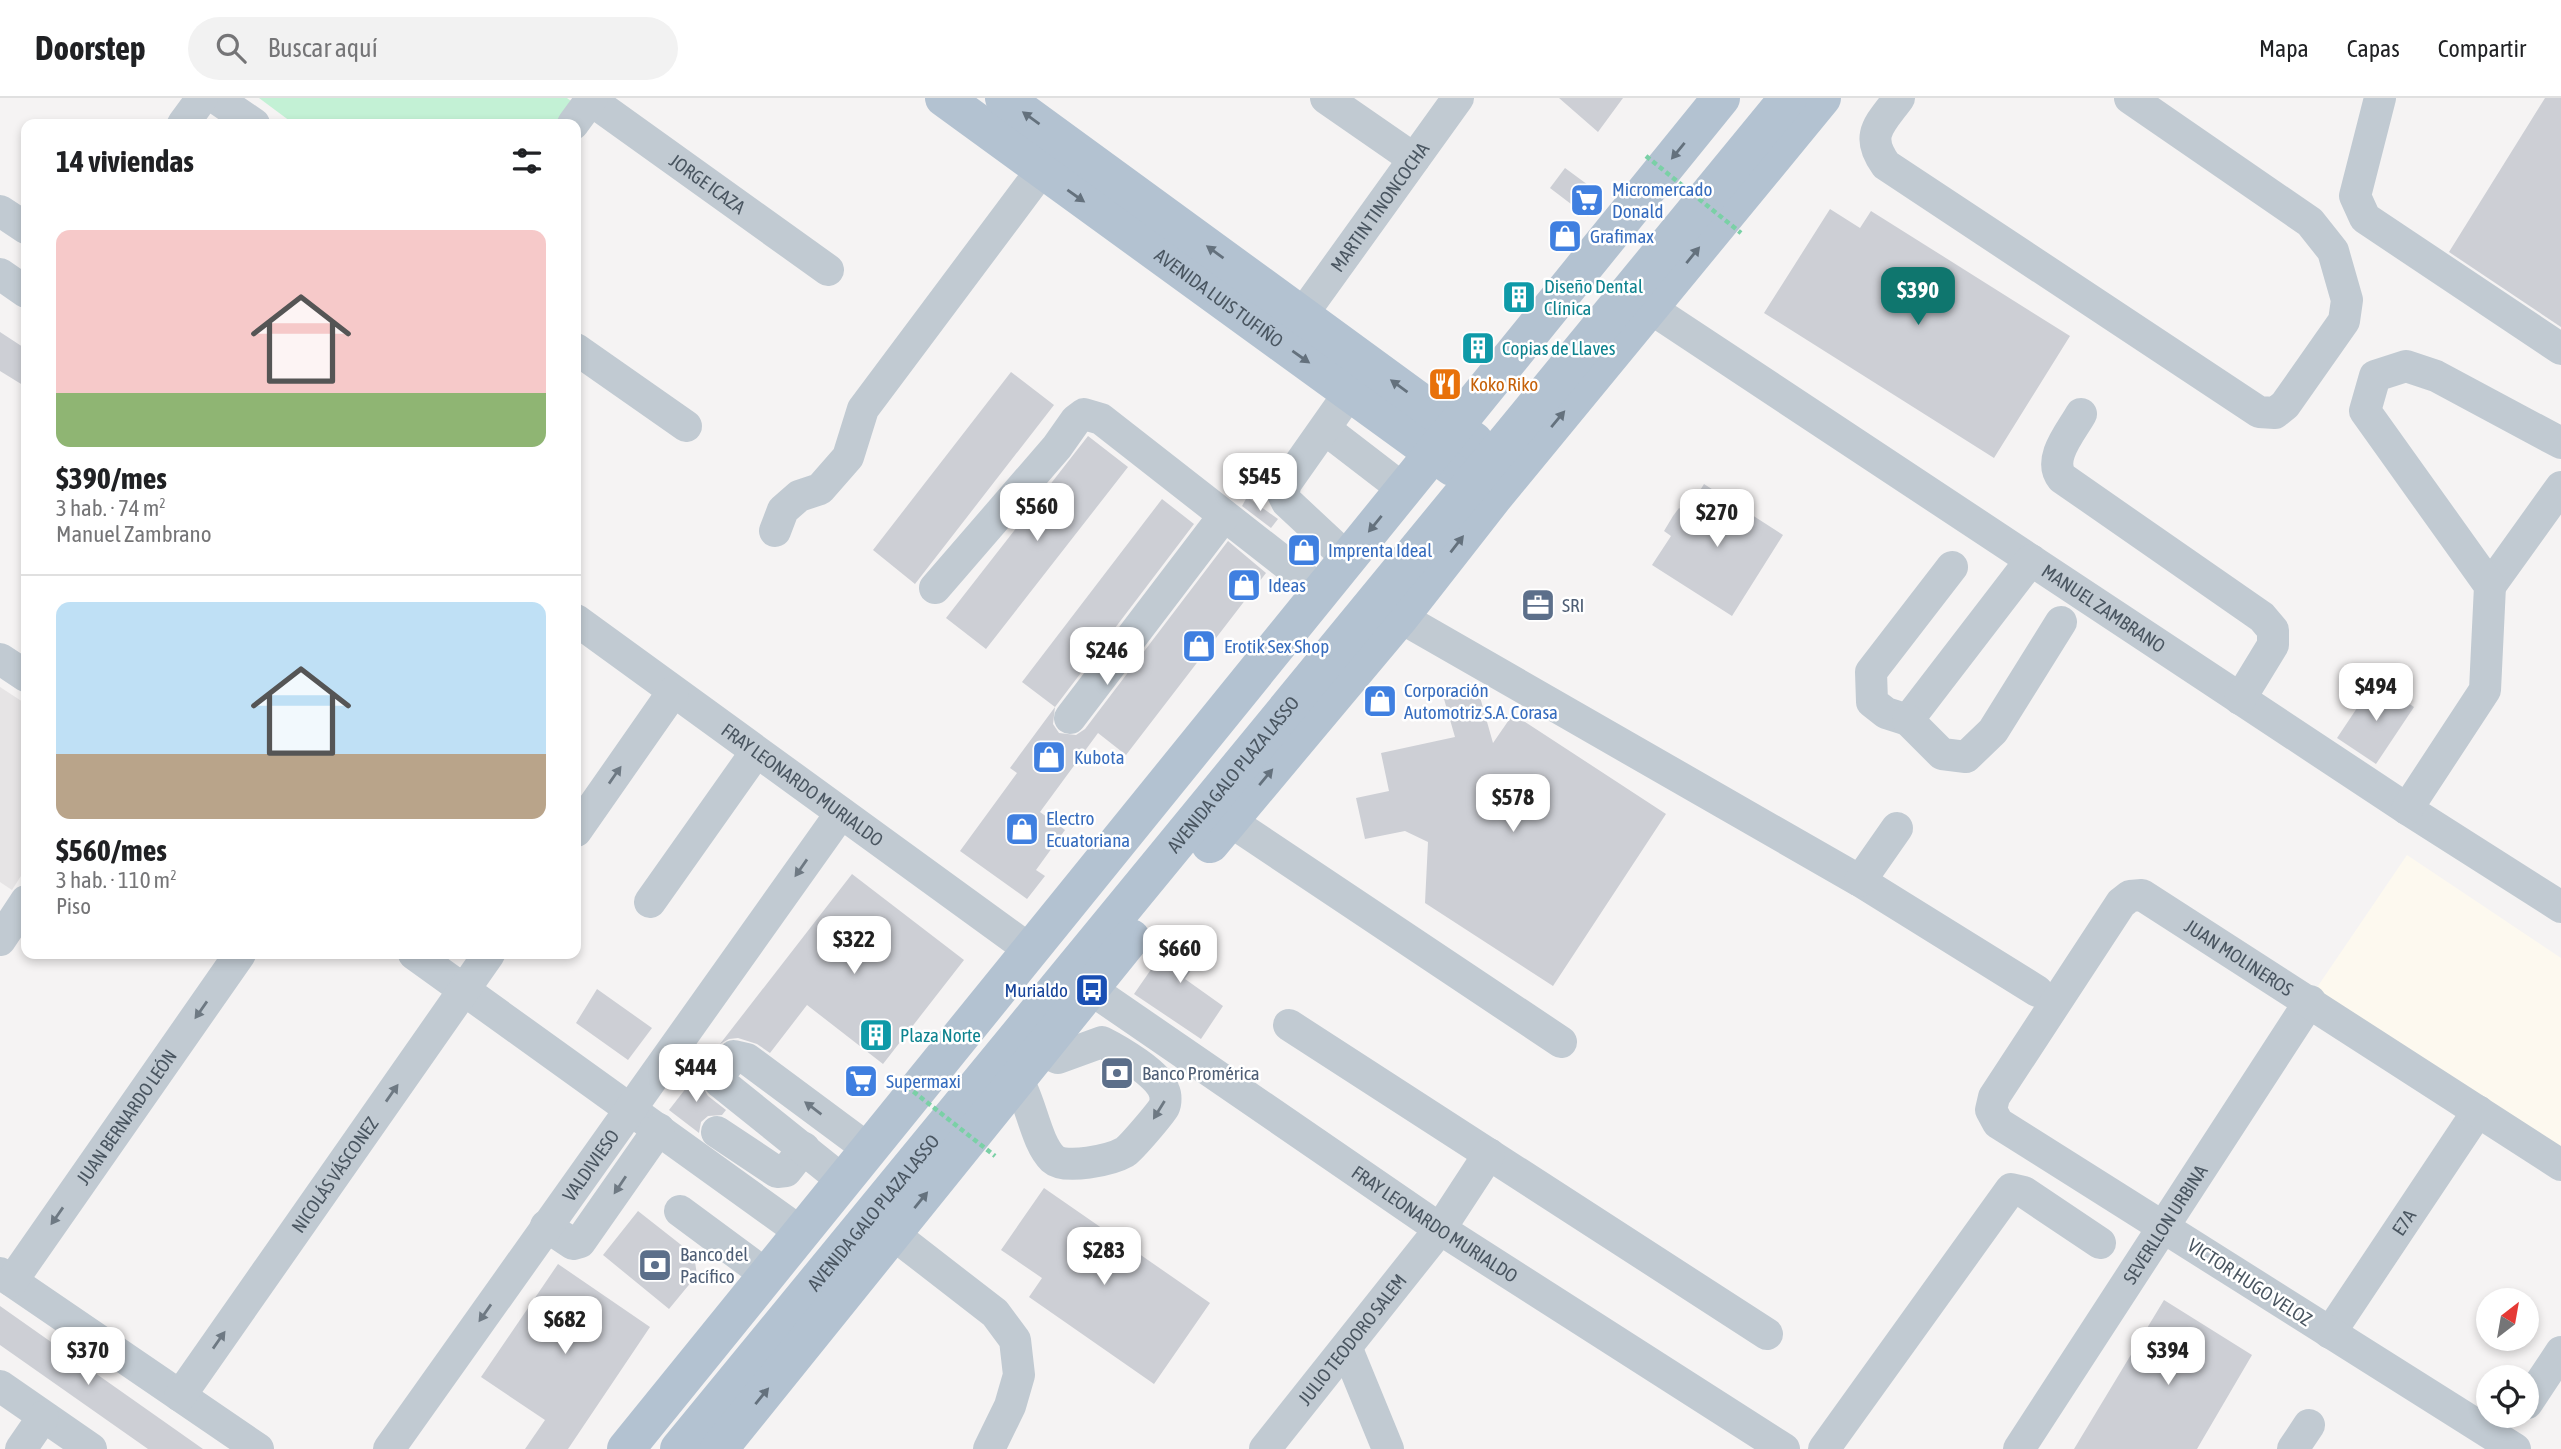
<!DOCTYPE html>
<html lang="es">
<head>
<meta charset="utf-8">
<style>
	body { margin:0; font-family:"Asap Condensed",sans-serif; background:#f2f2f2; color:#202124; height:100vh; display:flex; flex-direction:column; font-size:26px; white-space:nowrap }
	* { box-sizing:border-box; margin:0 }
	p { font-size:23px; color:#757577 }
	.icon { flex:none; width:38px; height:38px; fill:none; stroke:currentColor; stroke-width:2; stroke-linecap:round; stroke-linejoin:round }
	.map { position:relative; flex:1; overflow:hidden }
	.sheet { position:absolute; left:21px; top:21px; width:560px; height:840px; display:flex; flex-direction:column; background:#fff; border-radius:14px; box-shadow:0 4px 10px #0003 }
	.sheet>* { flex:none }
	.needle { width:46px; rotate:31deg }
	.tools { position:absolute; left:2476px; top:1190px; display:grid; gap:14px }
	.tools a { display:grid; place-items:center; width:63px; height:63px; border-radius:50%; background:#fff; box-shadow:0 4px 10px #0003; font-size:35px }
	.price { position:absolute; translate:-50% -60px; padding:0 16px; border-radius:14px; background:#fff; color:#222; font-size:23px; line-height:46px; filter:drop-shadow(0 2px 4px #0008) }
	.price::after { content:''; position:absolute; left:50%; top:42px; width:21px; height:16px; margin-left:-10px; background:inherit; clip-path:polygon(0 0,100% 0,50% 100%) }
	.price.current { background:#0f766e; color:#fff }
	ul { padding:0; list-style:none }
	li { display:grid; align-content:center; gap:14px; height:371px; padding:0 35px }
	li+li { border-top:2px solid #e0e0e0 }
	li span { display:grid; place-items:center; height:217px; border-radius:14px; color:#555 }
	li>.icon { margin-inline-start:auto }
	span .icon { width:126px; height:126px; fill:#fffc; stroke-width:1 }
	li b { font-size:30px }
	h2 { display:flex; justify-content:space-between; align-items:center; height:84px; padding:0 35px; font-size:30px }
	header { display:flex; align-items:center; gap:42px; box-sizing:border-box; height:98px; padding:0 35px; background:#fff; border-bottom:2px solid #e0e0e0 }
	header strong { font-size:33px }
	nav { display:flex; gap:38px; margin-inline-start:auto; font-size:24px }
	.search { width:490px; height:63px; background:#f2f2f2; display:flex; align-items:center; gap:18px; box-sizing:border-box; padding:0 24px; border-radius:38px; color:#757577; font-size:26px }
	.map>svg:first-child { display:block }
	.commercial { fill:#fdf9ef }
	.education { fill:#e6e4e5 }
	.green { fill:#c3f1d5 }
	.building { fill:#cdcfd5 }
	.lines { fill:none; stroke-linecap:round; stroke-linejoin:round }
	.minor { stroke:#c1cad2; stroke-width:32 }
	.major { stroke:#b3c2d1; stroke-width:38 }
	.path-bridge { stroke:#7ad0a6; stroke-width:4.5; stroke-dasharray:5 3.5; stroke-linecap:butt }
	.oneway { fill:#64717d }
	.oneway2 { fill:#6e7983 }
	.labels { text-anchor:middle; dominant-baseline:central; stroke-width:5; stroke-linejoin:round; paint-order:stroke }
	.street-label { font-size:19px; fill:#4a5661; stroke:#fff }
	.shop-label { font-size:19px; fill:#366cbe; stroke:#fff; text-anchor:start }
	.culture-label { font-size:19px; fill:#0d838f; stroke:#fff; text-anchor:start }
	.food-label { font-size:19px; fill:#c56008; stroke:#fff; text-anchor:start }
	.service-label { font-size:19px; fill:#4e5e75; stroke:#fff; text-anchor:start }
	.transit-label { font-size:19px; fill:#164399; stroke:#fff; text-anchor:end }
</style>
</head>
<body>
<header>
<strong>Doorstep</strong>
<div class="search"><svg class="icon" aria-label="search" viewBox="0 0 24 24"><circle cx="10" cy="10" r="6"/><path d="M15 15l6 6"/></svg>Buscar aquí</div>
<nav><a>Mapa</a><a>Capas</a><a>Compartir</a></nav>
</header>
<div class="map">
<svg width="2561" height="1351" viewBox="0 0 2561 1351">
	<rect width="100%" height="100%" fill="#f5f3f3"/>
	<!-- commercial -->
	<path class="commercial" d="M2407 757 2561 860V1077L2303 910Z"/>
	<!-- education -->
	<path class="education" d="M0 589 26 606V770L12 792 0 784Z"/>
	<!-- green -->
	<path class="green" d="M259 0H567L571 3 555 26H294Z"/>
	<!-- building -->
	<path class="building" d="M1559 0H1623L1598 34Z
		M2545 0H2561V229L2449 154Z
		M1565 70 1603 98 1588 119 1550 90Z
		M1830 111 1860 130 1871 113 2070 238 1994 360 1764 215Z
		M0 234 26 251V289L0 273Z
		M1011 274 1054 307 915 486 873 452Z
		M1088 338 1128 369 986 551 946 520Z
		M1704 386 1783 437 1732 518 1652 467 1671 438 1664 433 1673 418 1679 410 1686 415Z
		M1247 399 1278 421 1271 430 1242 408Z
		M1162 401 1194 426 1055 609 1053 626 1059 635 1076 637 1085 631 1228 443 1266 475 1126 657 1098 635 1040 714 1065 732 1036 772 1045 778 1027 801 960 753 1017 675 1010 670 1055 609 1022 584Z
		M2375 583 2414 609 2376 666 2337 640Z
		M1478 592 1493 645 1513 616 1666 716 1553 888 1425 805 1428 744 1405 733 1365 741 1356 700 1389 693 1381 655 1455 639 1444 601Z
		M852 776 964 862 883 966 807 907 770 955 757 946 738 940 729 941 720 946Z
		M1181 828 1209 846 1185 881 1223 908 1201 941 1134 896Z
		M597 891 652 930 628 962 576 925Z
		M704 967 702 988 708 998 726 1012 722 1017 708 1018 701 1024 699 1035 669 1012Z
		M1044 1090 1210 1205 1154 1286 1029 1199 1042 1180 1001 1152Z
		M638 1113 694 1157 697 1177 669 1211 603 1157Z
		M558 1166 650 1229 568 1351H525L545 1322 481 1279Z
		M2164 1202 2252 1257 2197 1351H2074Z
		M0 1208 203 1351H148L0 1247Z"/>
	<g class="lines">
		<!-- minor -->
		<g class="minor">
			<path d="M216 0 254 26"/>
			<path id="s1" d="M588 0 828 172"/>
			<path d="M1326 0 1414 61"/>
			<path d="M1899 0C1880 26 1864 37 1886 67L2259 314 2275 315 2285 307 2344 223 2347 202 2333 153 2310 124 2130 0"/>
			<path d="M2380 0 2355 98 2365 120 2561 251"/>
			<path d="M183 26 202 0"/>
			<path d="M573 26 592 0"/>
			<path d="M0 113 26 130"/>
			<path d="M0 176 26 194"/>
			<path id="s2" d="M1650 210 2407 711 2561 809"/>
			<path id="s3" d="M1302 217 1458 0"/>
			<path d="M576 251 686 328"/>
			<path d="M2081 316C2071 334 2047 361 2062 380L2262 519 2273 532V547L2240 601"/>
			<path d="M1325 331 1403 391"/>
			<path d="M775 433 783 412 799 398 820 391 848 359 863 311 1041 73"/>
			<path d="M1347 460 1287 404 1283 396 1286 385 1350 294"/>
			<path d="M1952 469 1871 574 1872 604 1886 615 1908 622 2031 462"/>
			<path d="M2490 488 2561 389"/>
			<path d="M935 490 1057 349 1076 322 1084 316 1101 321 1321 493"/>
			<path d="M1400 519 1860 783 2037 893"/>
			<path id="s4" d="M576 522 1030 852"/>
			<path d="M0 561 26 578"/>
			<path d="M1070 620 1223 419"/>
			<path d="M1908 622 1942 656 1966 659 1993 633 2061 524"/>
			<path d="M2407 711 2485 592 2490 488 2365 313 2375 278 2406 268 2436 278 2561 345"/>
			<path d="M1230 723 1561 944"/>
			<path d="M576 733 673 594"/>
			<path d="M1860 783 1897 730"/>
			<path d="M650 804 756 654"/>
			<path d="M0 842 26 803"/>
			<path d="M414 856 799 1133"/>
			<path id="s5" d="M1092 892 1440 1131 1784 1351"/>
			<path d="M1289 927 1767 1236"/>
			<path d="M1018 983C1031 1004 1036 1045 1053 1061 1065 1072 1111 1062 1125 1054 1132 1049 1160 1016 1164 1009 1166 1005 1166 997 1164 993 1159 976 1118 952 1102 944L1058 960 1042 953"/>
			<path d="M717 1034 777 1074 786 1073 804 1050"/>
			<path d="M842 1082 720 984 719 977 734 958 747 961 867 1050"/>
			<path d="M680 1113 765 1176"/>
			<path d="M546 1128 573 1146 580 1144 659 1031"/>
			<path d="M893 1136 995 1215 1015 1242 1019 1277 1010 1308 989 1351"/>
			<path d="M0 1175 258 1351"/>
			<path id="s6" d="M12 1183 240 856"/>
			<path id="s7" d="M2330 1235 2478 1013"/>
			<path d="M1347 1251 1388 1351"/>
			<path d="M0 1288 91 1351"/>
			<path id="s8" d="M180 1298 489 856"/>
			<path d="M2527 1305 2561 1254"/>
			<path d="M21 1351 43 1319"/>
			<path id="s9" d="M389 1351 841 715"/>
			<path id="s10" d="M1265 1351 1440 1131 1489 1056"/>
			<path d="M1824 1351 2011 1091 2024 1094 2100 1145"/>
			<path id="s11" d="M2019 1351 2310 903"/>
			<path d="M2293 1351 2309 1327"/>
			<path id="s12" d="M2515 1351 1998 1025 1991 1012 1994 999 2121 805 2130 798 2142 797 2561 1067"/>
		</g>
		<!-- major -->
		<g class="major">
			<path id="s13" d="M944 0 1452 369"/>
			<path d="M1004 0 1474 343"/>
			<path d="M1210 746 1400 519 1493 400 1822 0"/>
			<path d="M626 1351 1721 0"/>
			<path id="s14" d="M679 1351 1788 0"/>
			<path d="M719 1351 1131 840"/>
		</g>
		<!-- path-bridge -->
		<path class="path-bridge" d="M1646 58 1741 135
			M900 983 995 1058"/>
	</g>
	<!-- one-way arrows -->
	<defs><path id="oneway-solid" d="M-6-.8H1V-3.2L6.5 0L1 3.2V.8H-6Z" transform="scale(1.75)"/></defs>
	<g class="oneway">
		<use href="#oneway-solid" transform="translate(1031 20) rotate(-144)"/>
		<use href="#oneway-solid" transform="translate(1678 53) rotate(129)"/>
		<use href="#oneway-solid" transform="translate(1076 98) rotate(35)"/>
		<use href="#oneway-solid" transform="translate(1215 154) rotate(-144)"/>
		<use href="#oneway-solid" transform="translate(1693 157) rotate(-51)"/>
		<use href="#oneway-solid" transform="translate(1301 259) rotate(35)"/>
		<use href="#oneway-solid" transform="translate(1399 288) rotate(-144)"/>
		<use href="#oneway-solid" transform="translate(1558 321) rotate(-50)"/>
		<use href="#oneway-solid" transform="translate(1375 426) rotate(129)"/>
		<use href="#oneway-solid" transform="translate(1457 446) rotate(-52)"/>
		<use href="#oneway-solid" transform="translate(1266 679) rotate(-50)"/>
		<use href="#oneway-solid" transform="translate(921 1102) rotate(-51)"/>
		<use href="#oneway-solid" transform="translate(762 1298) rotate(-51)"/>
	</g>
	<g class="oneway2">
		<use href="#oneway-solid" transform="translate(615 677) rotate(-55)"/>
		<use href="#oneway-solid" transform="translate(801 770) rotate(125)"/>
		<use href="#oneway-solid" transform="translate(201 912) rotate(125)"/>
		<use href="#oneway-solid" transform="translate(392 995) rotate(-55)"/>
		<use href="#oneway-solid" transform="translate(813 1010) rotate(-143)"/>
		<use href="#oneway-solid" transform="translate(1159 1012) rotate(122)"/>
		<use href="#oneway-solid" transform="translate(620 1087) rotate(124)"/>
		<use href="#oneway-solid" transform="translate(57 1118) rotate(125)"/>
		<use href="#oneway-solid" transform="translate(485 1215) rotate(125)"/>
		<use href="#oneway-solid" transform="translate(219 1242) rotate(-55)"/>
	</g>
	<!-- icons -->
	<defs>
		<g id="supermarket-square" transform="scale(1.75)"><rect x="-9" y="-9" width="18" height="18" rx="4" fill="#3f7fe0" stroke="#fff"/><path d="M-6-5.5h2.5l.6 2H6L4.5 2H-2.5L-4.4-4H-6ZM-1.5 3.2a1.3 1.3 0 1 0 .1 0ZM3 3.2a1.3 1.3 0 1 0 .1 0Z" fill="#fff"/></g>
		<g id="shop-square" transform="scale(1.75)"><rect x="-9" y="-9" width="18" height="18" rx="4" fill="#3f7fe0" stroke="#fff"/><path d="M-5-2.5h2.3a2.7 3.5 0 0 1 5.4 0H5L5.5 6h-11ZM-1.5-2.5h3a1.5 2.3 0 0 0-3 0Z" fill="#fff"/></g>
		<g id="building-square" transform="scale(1.75)"><rect x="-9" y="-9" width="18" height="18" rx="4" fill="#0f9aa8" stroke="#fff"/><path d="M-4-6H4V6H1V3H-1V6H-4ZM-2.5-4.3h1.7v1.8h-1.7ZM.8-4.3h1.7v1.8H.8ZM-2.5-1h1.7V.8h-1.7ZM.8-1h1.7V.8H.8Z" fill="#fff"/></g>
		<g id="restaurant-square" transform="scale(1.75)"><rect x="-9" y="-9" width="18" height="18" rx="4" fill="#e8710a" stroke="#fff"/><path d="M-5-6h1v4h1v-4h1v4h1v-4h1v5L-1.5 .5V6h-2V.5L-5-1ZM5-6V6H3V1.5H1.5Q1.5-4 5-6Z" fill="#fff"/></g>
		<g id="office-square" transform="scale(1.75)"><rect x="-9" y="-9" width="18" height="18" rx="4" fill="#5c6f8a" stroke="#fff"/><path d="M-6-3h4V-5.5h4V-3h4V5H-6ZM-1-4.5V-3h2v-1.5ZM-6 0V1H6V0Z" fill="#fff"/></g>
		<g id="bus-square" transform="scale(1.75)"><rect x="-9" y="-9" width="18" height="18" rx="4" fill="#1a4fb4" stroke="#fff"/><path d="M-5-6H5V4H4V6H2V4H-2V6H-4V4H-5ZM-3.5-4V0h7V-4ZM-3.5 1.2v1.5H-2V1.2ZM2 1.2v1.5H3.5V1.2Z" fill="#fff"/></g>
		<g id="bank-square" transform="scale(1.75)"><rect x="-9" y="-9" width="18" height="18" rx="4" fill="#5c6f8a" stroke="#fff"/><path d="M-6-4H6V4H-6ZM0-2.3a2.3 2.3 0 1 0 0 4.6a2.3 2.3 0 1 0 0-4.6Z" fill="#fff"/></g>
	</defs>
	<g fill-rule="evenodd">
		<use href="#supermarket-square" x="1587" y="102"/>
		<use href="#shop-square" x="1565" y="138"/>
		<use href="#building-square" x="1519" y="199"/>
		<use href="#building-square" x="1478" y="250"/>
		<use href="#restaurant-square" x="1445" y="286"/>
		<use href="#shop-square" x="1304" y="452"/>
		<use href="#shop-square" x="1244" y="487"/>
		<use href="#office-square" x="1538" y="507"/>
		<use href="#shop-square" x="1199" y="548"/>
		<use href="#shop-square" x="1380" y="603"/>
		<use href="#shop-square" x="1049" y="659"/>
		<use href="#shop-square" x="1022" y="731"/>
		<use href="#bus-square" x="1092" y="892"/>
		<use href="#building-square" x="876" y="937"/>
		<use href="#bank-square" x="1117" y="975"/>
		<use href="#supermarket-square" x="861" y="983"/>
		<use href="#bank-square" x="655" y="1167"/>
	</g>
	<g class="labels">
		<!-- street labels -->
		<g class="street-label">
			<text stroke="none"><textPath href="#s1" startOffset="147">JORGE ICAZA</textPath></text>
			<text stroke="none"><textPath href="#s3" startOffset="133">MARTIN TINONCOCHA</textPath></text>
			<text stroke="none"><textPath href="#s13" startOffset="340">AVENIDA LUIS TUFIÑO</textPath></text>
			<text stroke="none"><textPath href="#s2" startOffset="544">MANUEL ZAMBRANO</textPath></text>
			<text stroke="none"><textPath href="#s14" startOffset="873">AVENIDA GALO PLAZA LASSO</textPath></text>
			<text stroke="none"><textPath href="#s4" startOffset="280">FRAY LEONARDO MURIALDO</textPath></text>
			<text stroke="none"><textPath href="#s12" startOffset="1010">JUAN MOLINEROS</textPath></text>
			<text stroke="none"><textPath href="#s6" startOffset="200">JUAN BERNARDO LEÓN</textPath></text>
			<text stroke="none"><textPath href="#s9" startOffset="348">VALDIVIESO</textPath></text>
			<text stroke="none"><textPath href="#s8" startOffset="270">NICOLÁS VÁSCONEZ</textPath></text>
			<text stroke="none"><textPath href="#s14" startOffset="306">AVENIDA GALO PLAZA LASSO</textPath></text>
			<text stroke="none"><textPath href="#s7" startOffset="133">E7A</textPath></text>
			<text stroke="none"><textPath href="#s5" startOffset="415">FRAY LEONARDO MURIALDO</textPath></text>
			<text stroke="none"><textPath href="#s11" startOffset="268">SEVERLLON URBINA</textPath></text>
			<text transform="translate(2250 1184) rotate(33)">VICTOR HUGO VELOZ</text>
			<text stroke="none"><textPath href="#s10" startOffset="140">JULIO TEODORO SALEM</textPath></text>
		</g>
		<!-- shop labels -->
		<g class="shop-label">
			<text x="1612" y="91">Micromercado<tspan x="1612" dy="22">Donald</tspan></text>
			<text x="1590" y="138">Grafimax</text>
			<text x="1328" y="452">Imprenta Ideal</text>
			<text x="1268" y="487">Ideas</text>
			<text x="1224" y="548">Erotik Sex Shop</text>
			<text x="1404" y="592">Corporación<tspan x="1404" dy="22">Automotriz S.A. Corasa</tspan></text>
			<text x="1074" y="659">Kubota</text>
			<text x="1046" y="720">Electro<tspan x="1046" dy="22">Ecuatoriana</tspan></text>
			<text x="886" y="983">Supermaxi</text>
		</g>
		<!-- culture labels -->
		<g class="culture-label">
			<text x="1544" y="188">Diseño Dental<tspan x="1544" dy="22">Clínica</tspan></text>
			<text x="1502" y="250">Copias de Llaves</text>
			<text x="900" y="937">Plaza Norte</text>
		</g>
		<!-- food labels -->
		<g class="food-label">
			<text x="1470" y="286">Koko Riko</text>
		</g>
		<!-- service labels -->
		<g class="service-label">
			<text x="1562" y="507">SRI</text>
			<text x="1142" y="975">Banco Promérica</text>
			<text x="680" y="1156">Banco del<tspan x="680" dy="22">Pacífico</tspan></text>
		</g>
		<!-- transit labels -->
		<g class="transit-label">
			<text x="1068" y="892">Murialdo</text>
		</g>
	</g>
</svg>
<div class="tools">
<a><svg class="needle" viewBox="-14 -14 28 28"><path d="M0-13l5 13h-10z" fill="#e53935"/><path d="M0 13l5-13h-10z" fill="#757577"/></svg></a>
<a><svg class="icon" aria-label="locate" viewBox="0 0 24 24"><circle cx="12" cy="12" r="6"/><path d="M12 2v4M12 18v4M2 12h4M18 12h4"/></svg></a>
</div>
<b class="price current" style="left:1918px;top:229px">$390</b>
<b class="price" style="left:1260px;top:415px">$545</b>
<b class="price" style="left:1037px;top:445px">$560</b>
<b class="price" style="left:1717px;top:451px">$270</b>
<b class="price" style="left:1107px;top:589px">$246</b>
<b class="price" style="left:2376px;top:625px">$494</b>
<b class="price" style="left:1513px;top:736px">$578</b>
<b class="price" style="left:854px;top:878px">$322</b>
<b class="price" style="left:1180px;top:887px">$660</b>
<b class="price" style="left:696px;top:1006px">$444</b>
<b class="price" style="left:1104px;top:1189px">$283</b>
<b class="price" style="left:565px;top:1258px">$682</b>
<b class="price" style="left:88px;top:1289px">$370</b>
<b class="price" style="left:2168px;top:1289px">$394</b>
<section class="sheet">
<h2>14 viviendas<svg class="icon" aria-label="filters" viewBox="0 0 24 24"><path d="M4 7h16M4 17h16"/><circle cx="9" cy="7" r="2"/><circle cx="15" cy="17" r="2"/></svg></h2>
<ul>
<li><span style="background:linear-gradient(#f6c9c9 75%,#8fb573 0)"><svg class="icon" aria-label="home" viewBox="0 0 24 24"><path d="M3 11l9-7 9 7M6 9v11h12V9"/></svg></span><div><b>$390/mes</b><p>3 hab. · 74 m²</p><p>Manuel Zambrano</p></div></li>
<li><span style="background:linear-gradient(#bfe0f5 70%,#b9a48a 0)"><svg class="icon" aria-label="home" viewBox="0 0 24 24"><path d="M3 11l9-7 9 7M6 9v11h12V9"/></svg></span><div><b>$560/mes</b><p>3 hab. · 110 m²</p><p>Piso</p></div></li>
</ul>
</section>
</div>
</body>
</html>
